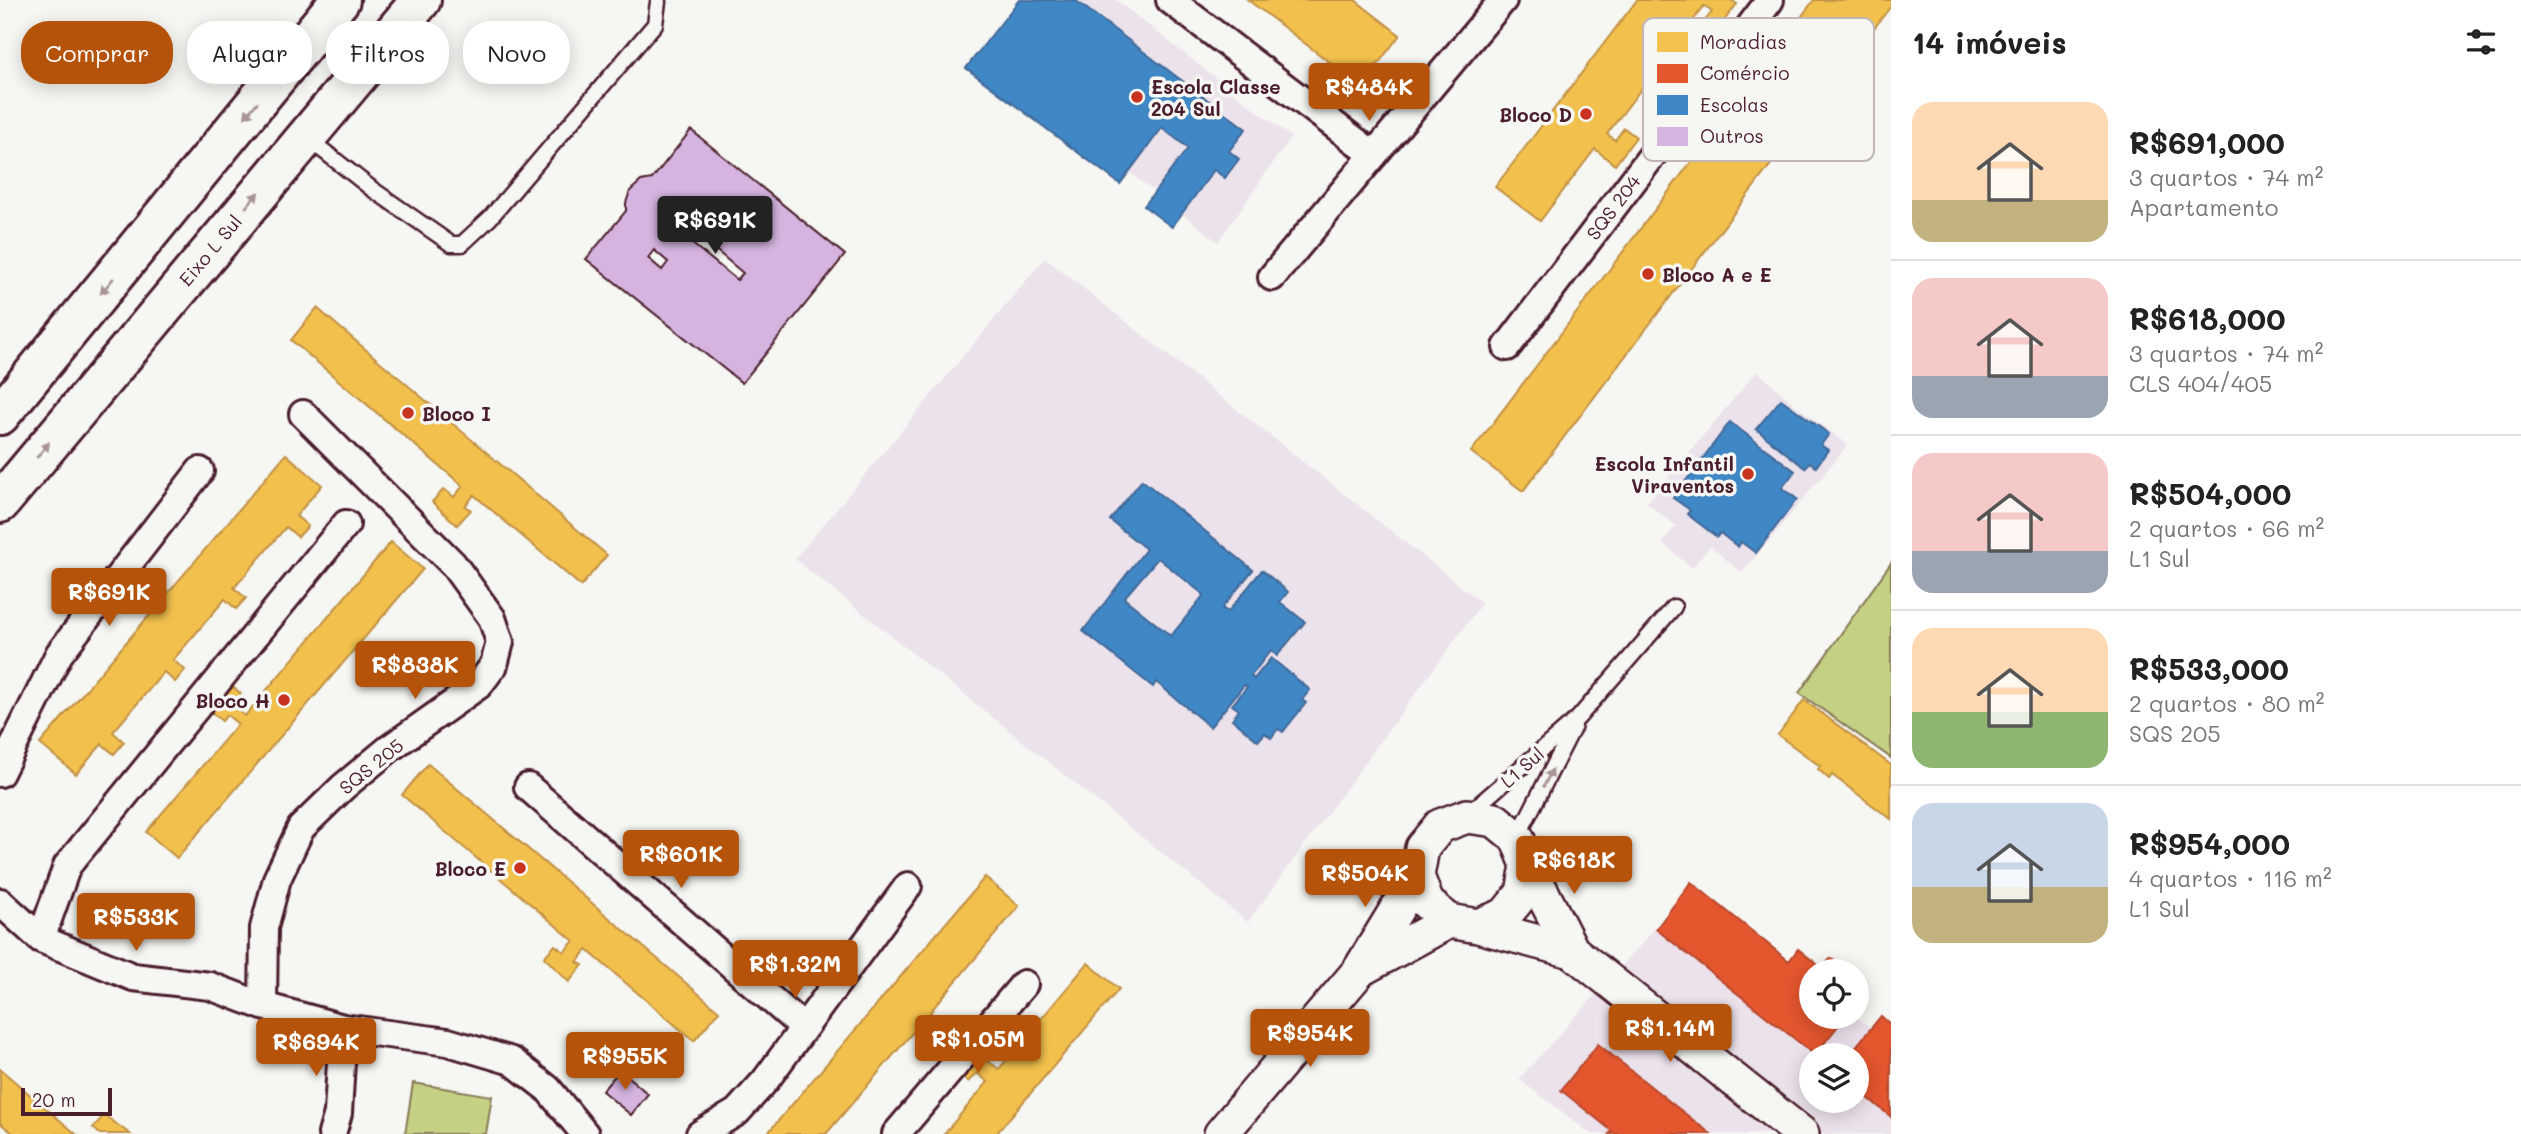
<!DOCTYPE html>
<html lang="pt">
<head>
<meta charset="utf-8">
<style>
	body { margin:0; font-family:Mali,sans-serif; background:#f2f2f2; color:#222; height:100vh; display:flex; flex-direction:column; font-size:26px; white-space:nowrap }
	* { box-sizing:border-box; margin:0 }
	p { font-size:23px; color:#767676 }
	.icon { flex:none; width:38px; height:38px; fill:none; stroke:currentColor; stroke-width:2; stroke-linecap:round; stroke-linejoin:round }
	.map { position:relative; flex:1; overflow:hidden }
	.details { display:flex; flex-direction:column; background:#fff; width:630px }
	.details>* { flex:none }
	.top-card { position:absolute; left:21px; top:21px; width:665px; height:63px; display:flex; gap:14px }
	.buttons { position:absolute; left:1799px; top:959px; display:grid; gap:14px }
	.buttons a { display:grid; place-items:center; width:70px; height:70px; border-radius:50%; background:#fff; box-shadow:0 4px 18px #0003; font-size:35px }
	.scale { position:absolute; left:21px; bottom:18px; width:91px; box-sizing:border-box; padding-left:7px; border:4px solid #4a1f2b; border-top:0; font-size:19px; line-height:24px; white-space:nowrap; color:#4a1f2b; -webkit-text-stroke:5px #f6f6f2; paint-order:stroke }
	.price { position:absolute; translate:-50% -60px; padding:0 16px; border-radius:7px; background:#b45309; color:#fff; font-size:23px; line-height:46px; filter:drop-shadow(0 2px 4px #0008) }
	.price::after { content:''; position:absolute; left:50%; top:42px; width:21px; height:16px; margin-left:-10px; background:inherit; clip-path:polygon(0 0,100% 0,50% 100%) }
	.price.active { background:#222; color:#fff }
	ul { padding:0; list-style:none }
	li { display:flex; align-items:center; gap:21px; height:175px; padding:0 21px }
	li+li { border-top:2px solid #e0e0e0 }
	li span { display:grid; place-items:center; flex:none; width:196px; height:140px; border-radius:21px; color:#555 }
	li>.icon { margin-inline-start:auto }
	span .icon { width:84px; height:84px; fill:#fffc; stroke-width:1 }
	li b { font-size:30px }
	h2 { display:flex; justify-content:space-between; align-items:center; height:84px; padding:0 21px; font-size:30px }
	.pill { padding:0 24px; border-radius:28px; background:#fff; box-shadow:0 4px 18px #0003; font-size:24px; line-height:63px }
	.pill.active { background:#b45309; color:#fff }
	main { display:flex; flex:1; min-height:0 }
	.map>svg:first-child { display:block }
	.built { fill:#ece2ec; fill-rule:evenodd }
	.green { fill:#c4d083; stroke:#877857; stroke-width:2 }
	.homes { fill:#f2c14e; stroke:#c09044; stroke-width:2 }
	.shops { fill:#e4572e; stroke:#b6462d; stroke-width:2 }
	.schools { fill:#3f88c5; stroke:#426897; stroke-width:2; fill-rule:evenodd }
	.building { fill:#d5b4df; stroke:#4a1f2b; stroke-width:2; fill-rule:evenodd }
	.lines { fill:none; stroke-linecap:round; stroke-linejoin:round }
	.service-casing { stroke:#4a1f2b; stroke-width:19 }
	.minor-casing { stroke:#4a1f2b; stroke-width:32 }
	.tertiary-casing { stroke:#4a1f2b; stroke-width:38 }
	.primary-casing { stroke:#4a1f2b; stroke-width:44 }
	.service { stroke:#f6f6f2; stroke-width:14 }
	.minor { stroke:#f6f6f2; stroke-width:26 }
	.tertiary { stroke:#f6f6f2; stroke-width:33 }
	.primary { stroke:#f6f6f2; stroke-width:38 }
	.oneway { fill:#a99598 }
	.poi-dot { fill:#c8321e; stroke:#f6f6f2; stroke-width:2.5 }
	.labels { text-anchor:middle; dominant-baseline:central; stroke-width:7; stroke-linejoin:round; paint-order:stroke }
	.poi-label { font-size:19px; font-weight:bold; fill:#4a1f2b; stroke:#f6f6f2; text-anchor:end }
	.street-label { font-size:19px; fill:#4a1f2b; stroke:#f6f6f2 }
	.key { fill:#f6f6f2; stroke:#c2b6b6; stroke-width:2 }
	.key-label { font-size:19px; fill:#4a1f2b }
</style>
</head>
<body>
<main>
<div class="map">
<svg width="1891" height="1134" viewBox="0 0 1891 1134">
	<rect width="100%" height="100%" fill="#f6f6f2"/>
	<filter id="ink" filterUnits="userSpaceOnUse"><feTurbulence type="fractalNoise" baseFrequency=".0143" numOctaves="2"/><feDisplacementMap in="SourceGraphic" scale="14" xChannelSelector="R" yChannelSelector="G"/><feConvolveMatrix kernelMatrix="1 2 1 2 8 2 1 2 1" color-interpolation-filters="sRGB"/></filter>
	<g filter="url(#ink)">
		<!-- built -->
		<path class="built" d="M1027 0H1116L1291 137 1218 242 983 57Z
			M1045 258 1482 603 1248 922 795 559Z
			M1757 371 1794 404 1848 445 1742 573 1710 546 1692 568 1662 543 1676 526 1647 503Z
			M1688 886 1811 981V1017H1857L1891 1043V1134H1591L1519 1079 1647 938ZM1811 1055H1857V1101H1811Z"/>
		<!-- green -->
		<path class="green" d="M1891 563V758L1799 693Z
			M413 1083 492 1096 486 1134H405Z"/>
		<!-- homes -->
		<path class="homes" d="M1248 0H1355L1400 35 1361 86Z
			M1637 0H1731L1737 4 1716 31 1704 22 1712 12 1704 6 1607 134 1615 140 1624 128 1636 137 1615 165 1595 149 1540 221 1495 187Z
			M1814 0H1891V6L1523 491 1471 452Z
			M317 308 607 555 581 586 474 495 465 506 471 510 457 525 432 502 444 489 454 497 463 486 291 340Z
			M286 454 322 485 296 516 308 526 298 537 286 527 234 588 246 598 236 609 225 599 173 660 185 670 175 682 164 672 113 732 124 742 114 754 102 744 76 774 40 744Z
			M391 542 423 569 177 858 146 832 238 724 227 715 222 721 206 708 230 684 241 694 233 706 245 716Z
			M1804 700 1891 765V819L1832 775 1829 779 1818 769 1820 766 1778 735Z
			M428 764 719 1011 694 1041 587 950 577 962 583 965 569 982 544 957 555 945 564 952 574 941 402 795Z
			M985 877 1019 906 930 1012 940 1020 944 1016 960 1030 935 1054 923 1044 930 1034 919 1025 826 1134H767Z
			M1088 963 1119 989 996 1134H944L988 1082 977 1073 968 1082 955 1071 975 1043 992 1057 988 1061 999 1069Z
			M0 1069 76 1134H14L0 1123Z
			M104 1115 130 1134H100L93 1128Z"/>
		<!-- shops -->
		<path class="shops" d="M1691 882 1789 961 1798 949 1822 968 1831 958 1848 971H1811V1017H1845L1815 1055 1656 929Z
			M1881 1016 1891 1025V1117L1857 1089V1055H1849Z
			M1598 1044 1674 1105 1711 1134H1609L1612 1131 1561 1090Z"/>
		<!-- schools -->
		<path class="schools" d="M1019 0H1075L1246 129 1229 151 1239 159 1227 175 1225 178 1214 170 1172 227 1144 206 1188 148 1162 128 1120 184 966 68Z
			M1781 399 1829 434 1821 445 1828 450 1816 467 1810 462 1805 468 1756 429Z
			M1730 422 1795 471 1782 488 1797 499 1756 553 1741 542 1738 547 1720 533 1717 537 1687 514 1690 510 1673 498Z
			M1142 480 1253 570 1222 608 1228 612 1262 570 1288 592 1280 602 1305 622 1277 656 1271 650 1251 676 1254 679 1271 658 1310 690 1302 700 1306 703 1283 732 1278 729 1271 738 1265 733 1258 741 1232 719 1239 710 1232 705 1247 687 1244 685 1210 727 1156 682 1153 687 1083 631 1146 549 1110 520ZM1158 558 1204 595 1171 636 1124 598Z"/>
		<!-- building -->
		<path class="building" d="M691 130 845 255 742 383 586 259 626 211V203L630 191 641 181 652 179ZM681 221 743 273 737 280 674 229ZM654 250 668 262 662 270 648 258Z
			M620 1070 648 1094 631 1115 602 1091Z"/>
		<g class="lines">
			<!-- service casing -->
			<g class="service-casing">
				<path id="service" d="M306 137 372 189 451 244H462L490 218 655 24 658 2
					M1468 814 1578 718 1674 607
					M1517 838 1574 726"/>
			</g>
			<!-- minor casing -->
			<g class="minor-casing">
				<path id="minor" d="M1170 0 1374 155
					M1272 277 1503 0
					M1507 347 1770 0
					M0 773 59 654 200 471
					M528 787 804 1028
					M0 902 41 939 133 977 210 986 263 1006 343 1028 448 1042 512 1061 548 1089 585 1134
					M41 939 67 866 346 524
					M263 1006 264 928 277 879 301 828 343 787 390 748 479 685 494 665 500 642 492 618 453 564 303 414
					M332 1134 338 1113 343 1028
					M700 1134 737 1112 765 1081 908 886
					M896 1134 1024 984"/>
			</g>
			<!-- tertiary casing -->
			<g class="tertiary-casing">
				<path id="tertiary" d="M1528 865 1572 951
					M1478 926 1572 951 1802 1134
					M1361 969 1449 921
					M1221 1134 1359 971 1417 876 1422 848 1440 826 1467 816 1495 820 1517 838 1528 865 1523 893 1505 915 1478 926 1449 921 1427 903 1417 876"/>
			</g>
			<!-- primary casing -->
			<g class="primary-casing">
				<path id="primary" d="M0 415 340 0
					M0 503 421 0"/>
			</g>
			<!-- service -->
			<use href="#service" class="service"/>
			<!-- minor -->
			<use href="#minor" class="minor"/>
			<!-- tertiary -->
			<use href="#tertiary" class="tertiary"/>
			<!-- primary -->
			<use href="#primary" class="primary"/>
		</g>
		<!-- one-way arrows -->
		<defs><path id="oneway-solid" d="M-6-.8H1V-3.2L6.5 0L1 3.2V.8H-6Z" transform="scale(1.75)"/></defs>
		<g class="oneway">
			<use href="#oneway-solid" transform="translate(251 110) rotate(129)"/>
			<use href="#oneway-solid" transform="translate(252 200) rotate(-50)"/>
			<use href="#oneway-solid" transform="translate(107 286) rotate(130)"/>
			<use href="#oneway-solid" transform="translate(43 450) rotate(-51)"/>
			<use href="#oneway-solid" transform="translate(1548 778) rotate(-63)"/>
		</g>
	</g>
	<!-- markers -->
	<g class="poi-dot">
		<circle cx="1137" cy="97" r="7"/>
		<circle cx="1586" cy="114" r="7"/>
		<circle cx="1648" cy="274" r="7"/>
		<circle cx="408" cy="413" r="7"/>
		<circle cx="1748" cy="474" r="7"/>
		<circle cx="284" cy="700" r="7"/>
		<circle cx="520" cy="868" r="7"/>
	</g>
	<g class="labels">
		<!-- poi labels -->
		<g class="poi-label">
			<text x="1151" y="86" text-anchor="start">Escola Classe<tspan x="1151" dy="22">204 Sul</tspan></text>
			<text x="1572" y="114">Bloco D</text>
			<text x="1662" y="274" text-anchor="start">Bloco A e E</text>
			<text x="422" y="413" text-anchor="start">Bloco I</text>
			<text x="1734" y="463">Escola Infantil<tspan x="1734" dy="22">Viraventos</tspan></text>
			<text x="270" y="700">Bloco H</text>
			<text x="506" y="868">Bloco E</text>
		</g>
		<!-- street labels -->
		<g class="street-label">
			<text transform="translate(1613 207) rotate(-53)">SQS 204</text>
			<text transform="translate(210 250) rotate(-50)">Eixo L Sul</text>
			<text transform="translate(371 766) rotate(-39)">SQS 205</text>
			<text transform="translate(1522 767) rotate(-41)">L1 Sul</text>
		</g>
	</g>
	<!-- legend -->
	<rect x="1643" y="18" width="231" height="143" rx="10" class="key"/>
	<rect x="1657" y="32" width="31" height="20" fill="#f2c14e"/>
	<rect x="1657" y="64" width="31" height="19" fill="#e4572e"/>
	<rect x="1657" y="95" width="31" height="20" fill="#3f88c5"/>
	<rect x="1657" y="127" width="31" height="19" fill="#d5b4df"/>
	<g class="key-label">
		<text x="1700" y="49">Moradias</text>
		<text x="1700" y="80">Comércio</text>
		<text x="1700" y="112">Escolas</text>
		<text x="1700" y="143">Outros</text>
	</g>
</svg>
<div class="buttons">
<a><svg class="icon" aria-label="locate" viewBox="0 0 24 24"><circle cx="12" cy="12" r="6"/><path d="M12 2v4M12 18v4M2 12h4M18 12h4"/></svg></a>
<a><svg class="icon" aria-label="layers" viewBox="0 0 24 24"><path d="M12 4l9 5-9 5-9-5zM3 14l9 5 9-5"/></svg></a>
</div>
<div class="scale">20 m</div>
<b class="price" style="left:1369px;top:123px">R$484K</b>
<b class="price active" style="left:715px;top:256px">R$691K</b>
<b class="price" style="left:109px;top:628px">R$691K</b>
<b class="price" style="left:415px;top:701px">R$838K</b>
<b class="price" style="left:681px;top:890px">R$601K</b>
<b class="price" style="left:1574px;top:896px">R$618K</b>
<b class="price" style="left:1365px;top:909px">R$504K</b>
<b class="price" style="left:136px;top:953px">R$533K</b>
<b class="price" style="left:795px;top:1000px">R$1.32M</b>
<b class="price" style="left:1670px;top:1064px">R$1.14M</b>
<b class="price" style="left:1310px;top:1069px">R$954K</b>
<b class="price" style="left:978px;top:1075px">R$1.05M</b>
<b class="price" style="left:316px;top:1078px">R$694K</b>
<b class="price" style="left:625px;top:1092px">R$955K</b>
<div class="top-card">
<a class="pill active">Comprar</a>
<a class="pill">Alugar</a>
<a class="pill">Filtros</a>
<a class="pill">Novo</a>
</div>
</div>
<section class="details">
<h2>14 imóveis<svg class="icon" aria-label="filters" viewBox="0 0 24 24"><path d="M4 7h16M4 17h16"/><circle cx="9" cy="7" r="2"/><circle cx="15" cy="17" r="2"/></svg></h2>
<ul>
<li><span style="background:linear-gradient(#ffd9b3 70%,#c2b280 0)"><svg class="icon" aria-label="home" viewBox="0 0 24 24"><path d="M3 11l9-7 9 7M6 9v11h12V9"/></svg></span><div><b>R$691,000</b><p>3 quartos · 74 m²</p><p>Apartamento</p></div></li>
<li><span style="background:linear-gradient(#f6c9c9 70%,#9aa5b1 0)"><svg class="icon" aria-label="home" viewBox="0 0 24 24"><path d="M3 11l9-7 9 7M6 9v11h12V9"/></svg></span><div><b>R$618,000</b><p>3 quartos · 74 m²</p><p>CLS 404/405</p></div></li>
<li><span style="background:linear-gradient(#f6c9c9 70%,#9aa5b1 0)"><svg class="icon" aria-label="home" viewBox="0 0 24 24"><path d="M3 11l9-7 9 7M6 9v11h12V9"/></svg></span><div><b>R$504,000</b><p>2 quartos · 66 m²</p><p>L1 Sul</p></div></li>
<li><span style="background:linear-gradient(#ffd9b3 60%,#8fb573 0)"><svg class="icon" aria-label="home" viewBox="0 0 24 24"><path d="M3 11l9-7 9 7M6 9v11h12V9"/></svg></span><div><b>R$533,000</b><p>2 quartos · 80 m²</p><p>SQS 205</p></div></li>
<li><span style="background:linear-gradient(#c9d6e8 60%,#c2b280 0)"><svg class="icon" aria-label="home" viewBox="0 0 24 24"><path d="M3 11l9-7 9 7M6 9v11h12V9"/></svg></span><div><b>R$954,000</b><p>4 quartos · 116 m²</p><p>L1 Sul</p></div></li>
</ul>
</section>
</main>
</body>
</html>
